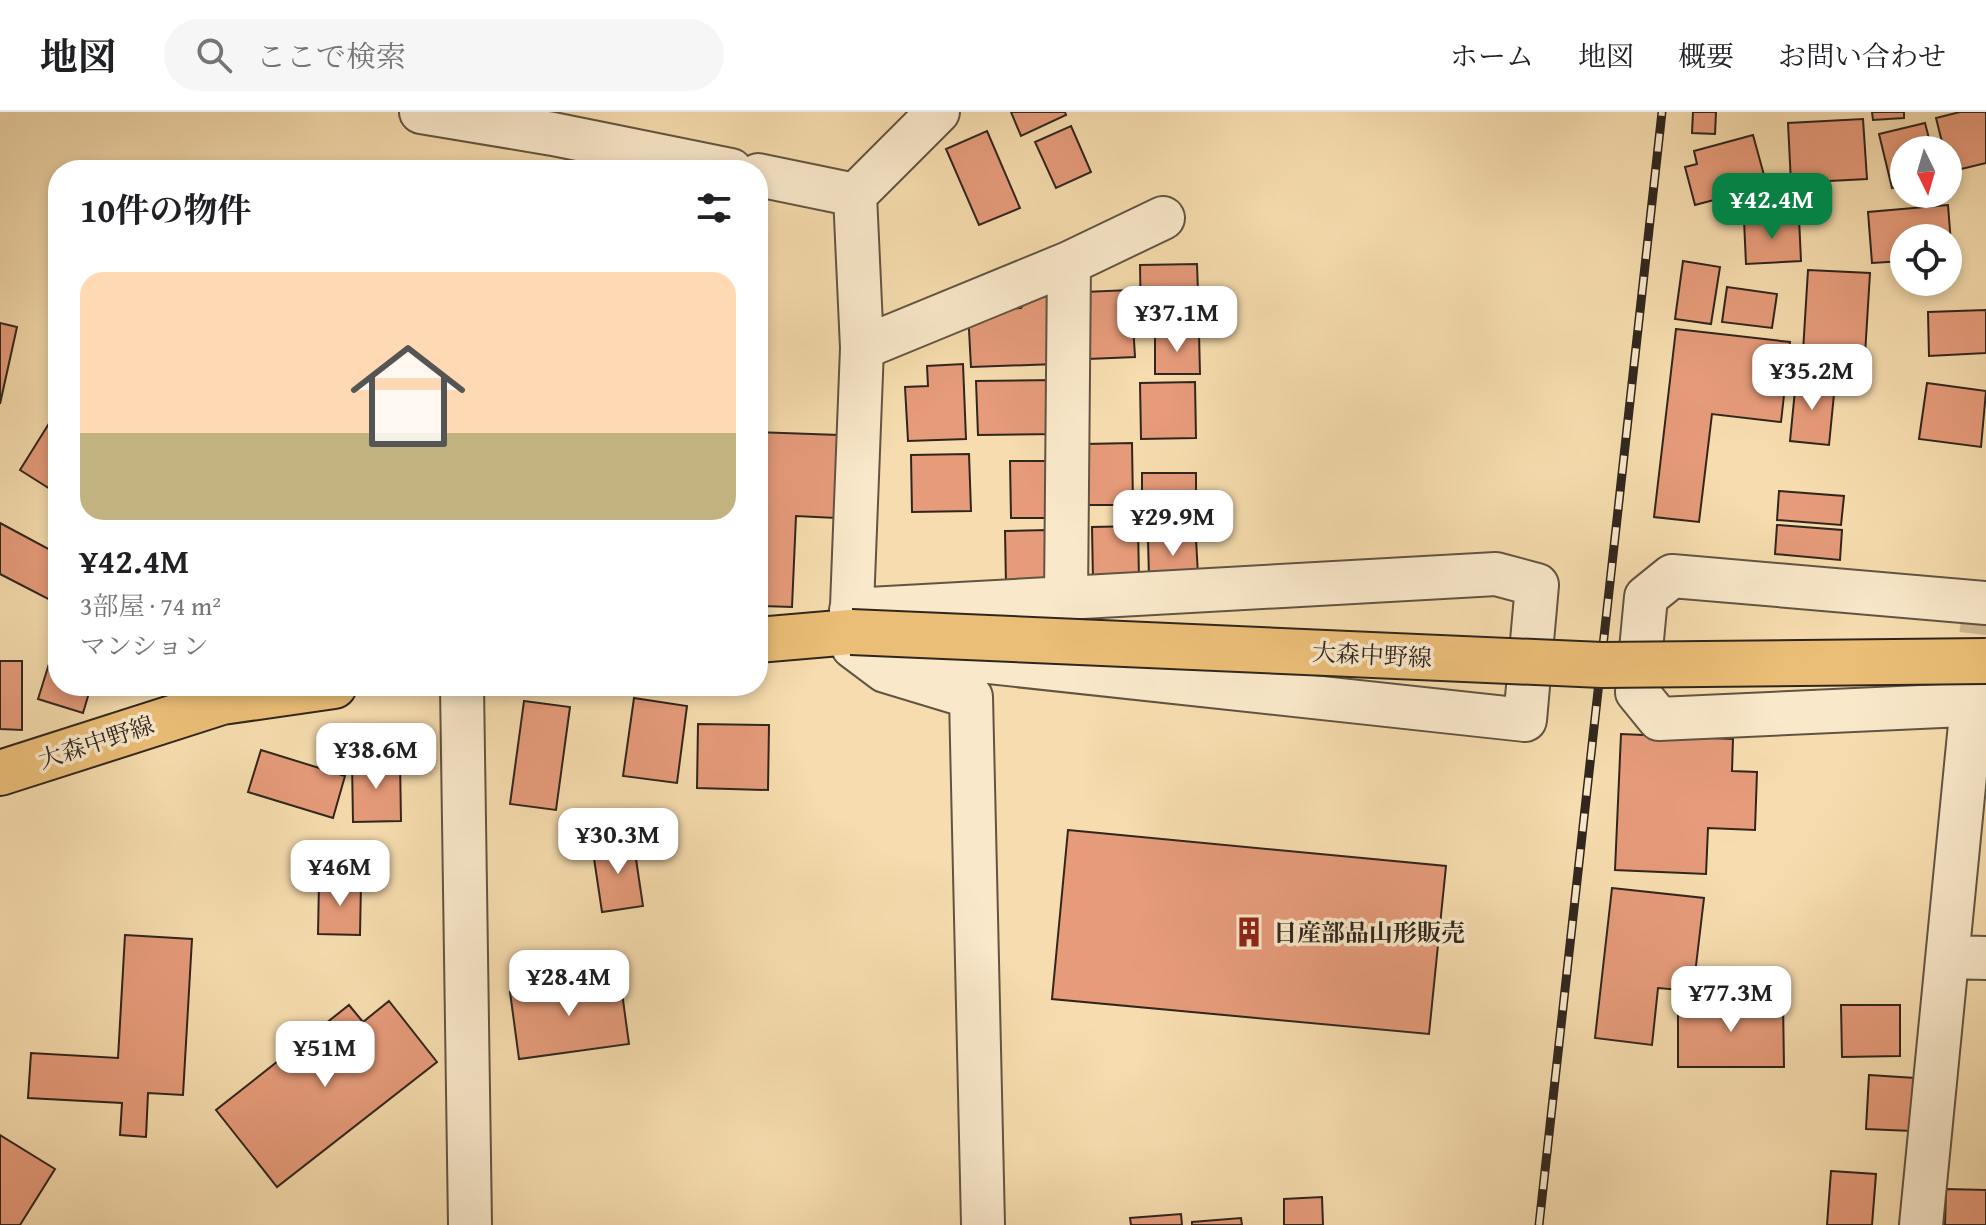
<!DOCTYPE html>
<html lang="ja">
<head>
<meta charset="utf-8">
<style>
	body { margin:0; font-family:"Gentium Book Plus","Noto Serif JP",serif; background:#f6f6f6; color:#202124; height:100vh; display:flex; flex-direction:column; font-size:30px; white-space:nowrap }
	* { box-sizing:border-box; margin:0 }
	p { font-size:26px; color:#757577 }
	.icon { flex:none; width:44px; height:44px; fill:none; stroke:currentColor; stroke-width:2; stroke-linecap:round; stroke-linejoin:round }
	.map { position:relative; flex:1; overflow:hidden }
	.sheet { position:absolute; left:48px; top:48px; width:720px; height:536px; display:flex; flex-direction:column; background:#fff; border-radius:32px; box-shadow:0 4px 12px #0003 }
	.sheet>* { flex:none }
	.needle { width:52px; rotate:175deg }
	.tools { position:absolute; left:1890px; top:24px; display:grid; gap:16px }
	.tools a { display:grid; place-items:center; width:72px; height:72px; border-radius:50%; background:#fff; box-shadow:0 4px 12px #0003; font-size:40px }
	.price { position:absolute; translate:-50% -68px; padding:0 18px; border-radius:16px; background:#fff; color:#222; font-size:26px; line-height:52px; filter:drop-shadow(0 2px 4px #0008) }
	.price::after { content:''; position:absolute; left:50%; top:48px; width:24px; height:18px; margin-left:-12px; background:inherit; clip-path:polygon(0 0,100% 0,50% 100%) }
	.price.current { background:#0b8043; color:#fff }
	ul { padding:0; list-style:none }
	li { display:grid; align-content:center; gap:16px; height:424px; padding:0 32px }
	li+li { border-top:2px solid #e0e0e0 }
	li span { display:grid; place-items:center; height:248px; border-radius:24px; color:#555 }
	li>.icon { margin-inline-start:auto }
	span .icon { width:144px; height:144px; fill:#fffc; stroke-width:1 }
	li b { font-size:34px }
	h2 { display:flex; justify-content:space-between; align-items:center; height:96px; padding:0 32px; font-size:34px }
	header { display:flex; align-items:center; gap:48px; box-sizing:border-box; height:112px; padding:0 40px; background:#fff; border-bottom:2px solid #e0e0e0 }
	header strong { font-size:38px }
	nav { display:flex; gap:44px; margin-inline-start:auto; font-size:28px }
	.search { width:560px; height:72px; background:#f6f6f6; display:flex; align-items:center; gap:20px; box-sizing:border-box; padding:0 28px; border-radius:44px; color:#757577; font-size:30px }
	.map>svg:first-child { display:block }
	.building { fill:#e69b7a; stroke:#30261e; stroke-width:2 }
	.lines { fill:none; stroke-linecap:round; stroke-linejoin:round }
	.minor-tunnel { stroke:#ceb891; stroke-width:42; stroke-dasharray:42 21; stroke-linecap:butt }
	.minor-casing { stroke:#625442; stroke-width:46 }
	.major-casing { stroke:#30261e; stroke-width:48 }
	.minor { stroke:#f9e8ca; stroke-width:42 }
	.major { stroke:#ebbe77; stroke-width:44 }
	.rail-casing { stroke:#30261e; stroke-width:9 }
	.rail { stroke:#f9e8ca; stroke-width:6; stroke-dasharray:18; stroke-linecap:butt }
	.major-bridge-casing { stroke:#30261e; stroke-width:48; stroke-linecap:butt }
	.major-bridge { stroke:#ebbe77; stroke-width:44 }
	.labels { text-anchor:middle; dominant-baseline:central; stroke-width:7; stroke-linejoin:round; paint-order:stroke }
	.street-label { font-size:24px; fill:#30261e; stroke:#f9e8ca }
	.poi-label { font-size:24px; font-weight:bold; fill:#30261e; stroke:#f9e8ca; text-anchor:start }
</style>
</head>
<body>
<header>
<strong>地図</strong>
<div class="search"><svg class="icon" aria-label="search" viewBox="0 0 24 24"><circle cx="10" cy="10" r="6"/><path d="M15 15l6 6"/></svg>ここで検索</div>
<nav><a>ホーム</a><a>地図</a><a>概要</a><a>お問い合わせ</a></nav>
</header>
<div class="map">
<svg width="1986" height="1113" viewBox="0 0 1986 1113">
	<rect width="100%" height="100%" fill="#f6dcae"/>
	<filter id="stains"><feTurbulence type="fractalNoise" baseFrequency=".0025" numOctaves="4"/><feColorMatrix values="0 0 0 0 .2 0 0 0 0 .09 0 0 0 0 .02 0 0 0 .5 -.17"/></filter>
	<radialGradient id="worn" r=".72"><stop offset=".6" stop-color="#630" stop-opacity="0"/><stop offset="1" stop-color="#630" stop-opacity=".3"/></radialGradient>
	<!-- building -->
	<path class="building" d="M1011 0H1065L1066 3 1021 24Z
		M1693 0H1716L1715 22 1692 21Z
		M1872 0H1904V6L1873 8Z
		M1960 0H1986V51L1949 60 1948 38H1944L1936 6Z
		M1863 7 1867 67 1791 71 1788 11Z
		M1925 11 1932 38H1904V73L1892 76 1879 22Z
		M1071 14 1091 60 1056 76 1035 30Z
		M987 19 1020 96 979 113 946 37Z
		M1753 23 1767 74 1695 93 1685 55 1697 52 1694 39Z
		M1948 93 1952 144 1948 145V126H1904V149L1872 151 1868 100Z
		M1799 106 1801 149 1746 152 1744 108Z
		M1683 149 1720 155 1711 212 1675 207Z
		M1197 152 1199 210 1141 212 1140 153Z
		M1808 158 1870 161 1864 259 1802 256Z
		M1727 175 1777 182 1772 216 1722 210Z
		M1033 177 1054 190 1056 252 971 255 968 199 1021 196Z
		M1131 178 1135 245 1088 247 1084 180Z
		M1986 198V241L1929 244 1928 200Z
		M0 211 17 215 0 292Z
		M1676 217 1790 230 1781 310 1712 302 1699 410 1654 405Z
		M1155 221H1199L1200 262H1155Z
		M963 252 966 327 908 329 905 275 928 274 927 254Z
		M1056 268V322L978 323 976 269Z
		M1796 268 1835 272 1829 333 1790 329Z
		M1195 270 1196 326 1141 327 1140 271Z
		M1927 271 1986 279 1981 335 1919 327Z
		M53 305 58 308V382L20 358Z
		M758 320 839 323 836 406 796 404 792 495 758 494Z
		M1132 331 1133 393H1085V332Z
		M969 342 971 399 912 400 911 343Z
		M1010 349H1050V406H1011Z
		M1142 361H1196V406L1142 407Z
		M1779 379 1844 384 1841 413 1777 408Z
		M0 411 58 442 56 491 0 462Z
		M1777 413 1842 418 1840 448 1775 442Z
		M1138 414 1139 467 1093 469 1092 415Z
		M1047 418 1048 472 1006 473 1005 419Z
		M1196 427 1198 463 1149 465 1148 428Z
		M58 523V574H91L83 601 38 587Z
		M0 549H22V618L0 617Z
		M634 586 687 594 677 671 623 664Z
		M524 589 570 595 556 698 510 692Z
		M698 612 769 613 768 678 697 676Z
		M1621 622 1733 627 1732 659 1757 660 1755 718 1708 716 1706 762 1615 758Z
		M261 638 345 664 333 706 248 680Z
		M400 648 401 709 353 710 352 649Z
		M1068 718 1446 754 1429 922 1052 887Z
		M633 727 643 794 602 800 592 733Z
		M319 770 361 771 360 823 318 822Z
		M1612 776 1704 786 1693 879 1658 876 1652 933 1595 926Z
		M125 823 192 827 183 983 148 981 146 1025 120 1023 122 991 28 986 31 941 118 946Z
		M620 866 629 932 519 947 510 880Z
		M389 889 437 950 277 1075 216 998 349 893 363 910Z
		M1678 889H1783L1784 955H1678Z
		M1841 893H1900V944L1842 945Z
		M1869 963 1915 966 1912 1019 1866 1017Z
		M0 1023 55 1057 20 1113H0Z
		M1831 1059 1876 1062 1872 1113H1827Z
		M1946 1077 1986 1078V1113H1945Z
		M1322 1085 1323 1113H1284V1087Z
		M1181 1102 1182 1113H1131L1130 1106Z
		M1241 1106 1242 1113H1192V1110Z"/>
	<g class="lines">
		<!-- minor-tunnel -->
		<path class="minor-tunnel" d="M1973 585 1984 491"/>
		<!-- minor casing -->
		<g class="minor-casing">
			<path id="minor" d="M421 0 553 22 731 58
				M938 0 855 83 862 236 851 520 853 535 885 559 971 585 983 1113
				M758 63 855 83
				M862 236 1069 151 1163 106
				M1066 486 1069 151
				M1986 491 1672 464 1646 485 1637 580 1659 607 1986 592
				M851 498 1496 462 1537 473 1525 608 905 541
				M462 574 470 1113
				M1948 845 1986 846
				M1921 1113 1972 592"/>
		</g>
		<!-- major casing -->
		<g class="major-casing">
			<path id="major" d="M758 528 851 520
				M0 661 222 590 334 574"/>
		</g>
		<!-- minor -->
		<use href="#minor" class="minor"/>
		<!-- major -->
		<use href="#major" class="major"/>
		<!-- rail casing -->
		<g class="rail-casing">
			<path id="rail" d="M1539 1113 1662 0"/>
		</g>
		<!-- rail -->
		<use href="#rail" class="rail"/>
		<!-- major-bridge casing -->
		<g class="major-bridge-casing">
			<path id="major-bridge" d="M851 520 1602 553 1986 549"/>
		</g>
		<!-- major-bridge -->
		<use href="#major-bridge" class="major-bridge"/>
	</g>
	<!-- icons -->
	<defs>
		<g id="building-bare" transform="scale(2.4)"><path d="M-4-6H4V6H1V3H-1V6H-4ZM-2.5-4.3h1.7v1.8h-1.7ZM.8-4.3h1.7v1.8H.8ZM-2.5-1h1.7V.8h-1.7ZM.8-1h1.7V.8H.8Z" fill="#8f2418" stroke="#f9e8ca" stroke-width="2.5" paint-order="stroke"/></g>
	</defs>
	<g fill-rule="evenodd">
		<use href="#building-bare" x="1249" y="820"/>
	</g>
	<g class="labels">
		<!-- street labels -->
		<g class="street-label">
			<text transform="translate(1372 543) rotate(3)">大森中野線</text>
			<text transform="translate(96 630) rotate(-18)">大森中野線</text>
		</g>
		<!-- poi labels -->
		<g class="poi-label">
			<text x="1273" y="820">日産部品山形販売</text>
		</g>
	</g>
	<rect width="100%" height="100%" filter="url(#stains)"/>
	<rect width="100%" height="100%" fill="url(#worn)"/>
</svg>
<div class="tools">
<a><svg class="needle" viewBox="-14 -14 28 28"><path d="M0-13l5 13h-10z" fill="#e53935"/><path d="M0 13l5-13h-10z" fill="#757577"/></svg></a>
<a><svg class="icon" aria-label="locate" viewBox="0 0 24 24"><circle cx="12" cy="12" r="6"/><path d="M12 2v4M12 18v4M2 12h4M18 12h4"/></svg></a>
</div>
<b class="price current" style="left:1772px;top:129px">¥42.4M</b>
<b class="price" style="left:1177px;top:242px">¥37.1M</b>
<b class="price" style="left:1812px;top:300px">¥35.2M</b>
<b class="price" style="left:1173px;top:446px">¥29.9M</b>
<b class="price" style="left:376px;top:679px">¥38.6M</b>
<b class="price" style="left:618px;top:764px">¥30.3M</b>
<b class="price" style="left:340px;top:796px">¥46M</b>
<b class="price" style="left:569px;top:906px">¥28.4M</b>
<b class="price" style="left:1731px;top:922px">¥77.3M</b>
<b class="price" style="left:325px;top:977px">¥51M</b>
<section class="sheet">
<h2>10件の物件<svg class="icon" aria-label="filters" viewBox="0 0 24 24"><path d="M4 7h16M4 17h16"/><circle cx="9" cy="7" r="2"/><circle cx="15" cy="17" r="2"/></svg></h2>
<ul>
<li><span style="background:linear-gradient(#ffd9b3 65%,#c2b280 0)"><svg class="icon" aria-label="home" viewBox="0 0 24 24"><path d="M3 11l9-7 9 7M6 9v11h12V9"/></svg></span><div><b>¥42.4M</b><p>3部屋 · 74 m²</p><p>マンション</p></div></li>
</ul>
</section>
</div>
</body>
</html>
